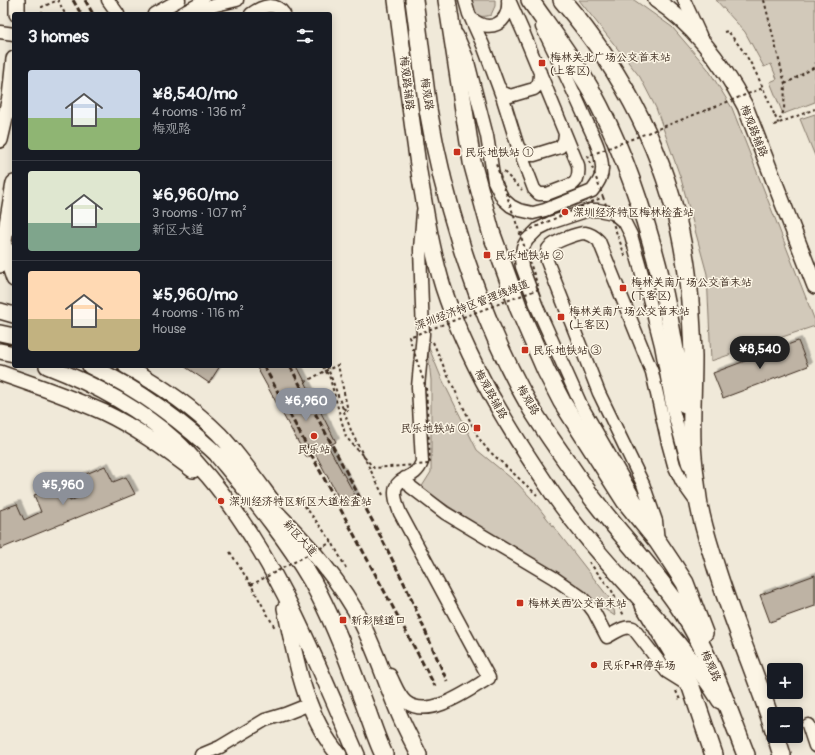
<!DOCTYPE html>
<html lang="en">
<head>
<meta charset="utf-8">
<style>
	body { margin:0; font-family:Pangolin,"LXGW WenKai TC",sans-serif; background:#242831; color:#f1f3f6; height:100vh; display:flex; flex-direction:column; font-size:15px; white-space:nowrap }
	* { box-sizing:border-box; margin:0 }
	p { font-size:13px; color:#9ea1a6 }
	.icon { flex:none; width:22px; height:22px; fill:none; stroke:currentColor; stroke-width:2; stroke-linecap:round; stroke-linejoin:round }
	.map { position:relative; flex:1; overflow:hidden }
	.panel { position:absolute; left:12px; top:12px; width:320px; height:356px; display:flex; flex-direction:column; background:#171b24; border-radius:4px; box-shadow:0 2px 10px #0003 }
	.panel>* { flex:none }
	.fabs { position:absolute; left:767px; top:663px; display:grid; gap:8px }
	.fabs a { display:grid; place-items:center; width:36px; height:36px; border-radius:4px; background:#171b24; box-shadow:0 2px 10px #0003; font-size:20px }
	.price { position:absolute; translate:-50% -34px; padding:0 9px; border-radius:14px; background:#8c9099; color:#fff; font-size:13px; line-height:26px; filter:drop-shadow(0 1px 2px #0008) }
	.price::after { content:''; position:absolute; left:50%; top:24px; width:12px; height:9px; margin-left:-6px; background:inherit; clip-path:polygon(0 0,100% 0,50% 100%) }
	.price.on { background:#222; color:#fff }
	ul { padding:0; list-style:none }
	li { display:flex; align-items:center; gap:12px; height:100px; padding:0 16px }
	li+li { border-top:1px solid #363941 }
	li span { display:grid; place-items:center; flex:none; width:112px; height:80px; border-radius:4px; color:#555 }
	li>.icon { margin-inline-start:auto }
	span .icon { width:48px; height:48px; fill:#fffc; stroke-width:1 }
	li b { font-size:17px }
	h2 { display:flex; justify-content:space-between; align-items:center; height:48px; padding:0 16px; font-size:17px }
	.map>svg:first-child { display:block }
	.green { fill:#d2c9ba; stroke:#867a6c }
	.building { fill:#beb3a4; stroke:#3b2a1e; filter:url(#shadow) }
	.lines { fill:none; stroke-linecap:round; stroke-linejoin:round }
	.minor-casing { stroke:#3b2a1e; stroke-width:15 }
	.major-casing { stroke:#3b2a1e; stroke-width:18 }
	.highway-casing { stroke:#3b2a1e; stroke-width:20 }
	.path { stroke:#3b2a1e; stroke-width:2; stroke-dasharray:3 3; stroke-linecap:butt }
	.minor { stroke:#fcf5e5; stroke-width:12 }
	.major { stroke:#fcf5e5; stroke-width:15 }
	.highway { stroke:#fcf5e5; stroke-width:17 }
	.rail { stroke:#3b2a1e; stroke-width:3; stroke-dasharray:6 3; stroke-linecap:butt }
	.path-bridge { stroke:#3b2a1e; stroke-width:2; stroke-dasharray:3 3; stroke-linecap:butt }
	.poi-dot { fill:#c8321e; stroke:#fcf5e5; stroke-width:1.5 }
	.labels { text-anchor:middle; dominant-baseline:central; stroke-width:3; stroke-linejoin:round; paint-order:stroke }
	.poi-label { font-size:11px; fill:#3b2a1e; stroke:#fcf5e5; text-anchor:start }
	.street-label { font-size:11px; fill:#3b2a1e; stroke:#fcf5e5 }
</style>
</head>
<body>
<div class="map">
<svg width="815" height="755" viewBox="0 0 815 755">
	<defs>
		<filter id="shadow"><feDropShadow dx="3.5" dy="-3.5" stdDeviation="0" flood-color="#0004"/></filter>
	</defs>
	<rect width="100%" height="100%" fill="#f0e9d9"/>
	<filter id="ink" filterUnits="userSpaceOnUse"><feTurbulence type="fractalNoise" baseFrequency=".025" numOctaves="2"/><feDisplacementMap in="SourceGraphic" scale="8" xChannelSelector="R" yChannelSelector="G"/><feConvolveMatrix kernelMatrix="1 2 1 2 8 2 1 2 1" color-interpolation-filters="sRGB"/></filter>
	<g filter="url(#ink)">
		<!-- green -->
		<path class="green" d="M469 0H495V6L491 15C484 17 480 17 473 14Z
			M579 0H634L672 27 708 69 732 108 815 321V326L711 361 707 274 681 179 656 108 640 77Z
			M716 0H815V102L783 114 770 82 777 79 771 64 764 67 745 32Z
			M815 114V156L800 119Z
			M427 343 441 377 477 450 517 483 532 499 613 603 615 616 421 488 431 472V380Z"/>
		<!-- building -->
		<path class="building" d="M798 341 808 366 723 398 713 373Z
			M184 366H220L209 383Z
			M256 366H297L336 442 328 446 356 497 342 504 315 453 307 458Z
			M105 466 113 482 126 477 135 494 0 549V510L17 504 24 520 41 512 34 495 63 484 70 501 86 494 79 477Z
			M815 575V606L770 622 760 595Z"/>
		<g class="lines">
			<!-- minor casing -->
			<g class="minor-casing">
				<path id="minor" d="M108 0 118 14
					M465 0 469 14 483 45 503 99 518 147 534 189 539 194H547L573 184C579 179 579 172 578 165L524 34 509 0
					M684 0 700 35
					M154 14 179 0
					M181 14 203 2
					M196 14 212 6 237 0
					M251 14C262 6 275 1 284 14
					M471 18C489 34 510 24 508 0
					M0 32 14 34
					M457 35 467 58 487 136 494 181 503 199 511 206 519 210 533 213 545 210 592 191C598 183 603 176 602 166 601 150 593 136 587 122 573 90 558 59 542 27
					M499 87 502 92 510 96 534 89C540 84 540 78 540 72
					M518 147 524 154 534 155 560 147 564 141 565 134
					M405 478 411 487 445 513 554 578 581 597 588 604 594 612 607 637C615 633 624 625 633 628L667 672 691 687
					M644 515 581 405 537 307 522 267 521 259 523 247 527 240 538 229 550 223 589 210H598L613 213 625 223 631 235 650 302 661 345 673 410 688 464
					M658 542 656 521 643 484 599 393 547 261C547 257 546 253 548 249 552 242 578 233 585 233 591 234 595 237 599 241L652 372 668 443 674 465 682 482 697 503
					M390 675C395 684 398 695 406 702 429 720 469 690 489 678L400 513C383 470 413 487 422 462L418 387 423 334 420 249 423 212
					M808 725 815 746
					M201 755 220 747 265 720 285 714 310 704"/>
			</g>
			<!-- major casing -->
			<g class="major-casing">
				<path id="major" d="M17 0V14
					M396 0C404 59 411 119 420 178 426 214 432 251 443 287 467 361 509 430 553 494 604 567 673 626 720 701
					M656 0C695 26 723 64 745 106L815 286
					M0 140 10 97 14 59
					M6 249 10 267 14 279
					M0 265 14 183
					M0 311 14 315
					M0 333 14 336
					M0 351 14 354
					M47 366C94 384 140 409 177 442 188 452 198 465 208 476 276 557 315 658 357 755
					M90 366C141 390 187 425 227 464
					M126 366C160 385 192 407 219 434 239 455 255 478 272 501
					M0 373C35 385 69 397 103 412 135 427 165 449 193 470
					M260 496C295 531 330 567 355 610 374 643 384 679 399 714 405 728 412 741 419 755
					M285 608C295 657 305 716 339 755"/>
			</g>
			<!-- highway casing -->
			<g class="highway-casing">
				<path id="highway" d="M414 0C419 36 423 73 428 109 445 209 481 322 532 410 544 429 557 448 570 466 579 479 587 492 597 504 625 540 658 574 683 613 711 656 727 707 746 755
					M447 0 472 162 491 232 519 309 546 371 562 402 625 501 658 542 672 563 685 583 704 633
					M530 0C551 30 573 59 591 90 624 150 646 217 662 283 671 323 677 364 685 404
					M562 0C624 73 668 158 684 253 690 287 692 323 693 357 693 386 691 414 692 443 693 464 696 484 699 505 702 521 707 538 712 554 729 614 755 670 774 730
					M219 456C252 496 286 536 312 581 332 617 347 656 361 695 369 715 375 736 384 755
					M644 605 677 660 691 687 714 755
					M776 736 782 755"/>
			</g>
			<!-- path -->
			<path class="path" d="M764 0 785 84 784 110 778 123
				M42 14V7L58 0 65 14
				M724 32 728 31 733 38
				M785 84 815 67
				M775 116 778 123
				M774 125 815 109
				M504 172 522 190
				M433 342 446 372 478 437 487 449 537 495
				M323 366 325 371
				M327 366 352 433 383 495
				M343 408 348 411
				M301 501 332 542 347 570
				M230 552 251 585 275 628
				M589 562 612 591 624 616
				M676 691 680 700"/>
			<!-- minor -->
			<use href="#minor" class="minor"/>
			<!-- major -->
			<use href="#major" class="major"/>
			<!-- highway -->
			<use href="#highway" class="highway"/>
			<!-- rail -->
			<path class="rail" d="M73 0 81 14
				M85 0 93 14
				M264 366 435 686
				M290 366 382 539 406 587 447 681"/>
			<!-- path-bridge -->
			<path class="path-bridge" d="M733 38C753 61 763 88 775 116
				M603 197 626 258
				M520 234 603 197 588 156 763 88
				M325 371 338 365 348 411
				M305 382 325 371 329 375 346 437 374 468 430 464 426 388 409 337 539 289 496 164
				M251 585 332 542"/>
		</g>
	</g>
	<!-- markers -->
	<g class="poi-dot">
		<rect x="538" y="59" width="8" height="8" rx="2"/>
		<rect x="453" y="148" width="8" height="8" rx="2"/>
		<circle cx="565" cy="212" r="4"/>
		<rect x="483" y="251" width="8" height="8" rx="2"/>
		<rect x="619" y="284" width="8" height="8" rx="2"/>
		<rect x="557" y="313" width="8" height="8" rx="2"/>
		<rect x="521" y="346" width="8" height="8" rx="2"/>
		<rect x="473" y="424" width="8" height="8" rx="2"/>
		<circle cx="314" cy="436" r="4"/>
		<circle cx="221" cy="501" r="4"/>
		<rect x="516" y="599" width="8" height="8" rx="2"/>
		<rect x="339" y="616" width="8" height="8" rx="2"/>
		<circle cx="594" cy="665" r="4"/>
	</g>
	<g class="labels">
		<!-- poi labels -->
		<g class="poi-label">
			<text x="550" y="57">梅林关北广场公交首末站<tspan x="550" dy="13">(上客区)</tspan></text>
			<text x="465" y="152">民乐地铁站 ①</text>
			<text x="573" y="212">深圳经济特区梅林检查站</text>
			<text x="495" y="255">民乐地铁站 ②</text>
			<text x="631" y="282">梅林关南广场公交首末站<tspan x="631" dy="13">(下客区)</tspan></text>
			<text x="569" y="311">梅林关南广场公交首末站<tspan x="569" dy="13">(上客区)</tspan></text>
			<text x="533" y="350">民乐地铁站 ③</text>
			<text x="469" y="428" text-anchor="end">民乐地铁站 ④</text>
			<text x="314" y="449" text-anchor="middle">民乐站</text>
			<text x="229" y="501">深圳经济特区新区大道检查站</text>
			<text x="528" y="603">梅林关西公交首末站</text>
			<text x="351" y="620">新彩隧道口</text>
			<text x="602" y="665">民乐P+R停车场</text>
		</g>
		<!-- street labels -->
		<g class="street-label">
			<text transform="translate(407 83) rotate(83)">梅观路辅路</text>
			<text transform="translate(427 94) rotate(81)">梅观路</text>
			<text transform="translate(754 131) rotate(68)">梅观路辅路</text>
			<text transform="translate(472 305) rotate(-21)">深圳经济特区管理线绿道</text>
			<text transform="translate(491 394) rotate(61)">梅观路辅路</text>
			<text transform="translate(528 400) rotate(60)">梅观路</text>
			<text transform="translate(300 538) rotate(48)">新区大道</text>
			<text transform="translate(711 666) rotate(66)">梅观路</text>
		</g>
	</g>
</svg>
<div class="fabs">
<a>+</a>
<a>−</a>
</div>
<b class="price on" style="left:760px;top:370px">¥8,540</b>
<b class="price" style="left:306px;top:422px">¥6,960</b>
<b class="price" style="left:63px;top:506px">¥5,960</b>
<section class="panel">
<h2>3 homes<svg class="icon" aria-label="filters" viewBox="0 0 24 24"><path d="M4 7h16M4 17h16"/><circle cx="9" cy="7" r="2"/><circle cx="15" cy="17" r="2"/></svg></h2>
<ul>
<li><span style="background:linear-gradient(#c9d6e8 60%,#8fb573 0)"><svg class="icon" aria-label="home" viewBox="0 0 24 24"><path d="M3 11l9-7 9 7M6 9v11h12V9"/></svg></span><div><b>¥8,540/mo</b><p>4 rooms · 136 m²</p><p>梅观路</p></div></li>
<li><span style="background:linear-gradient(#dfe7d0 65%,#7fa58c 0)"><svg class="icon" aria-label="home" viewBox="0 0 24 24"><path d="M3 11l9-7 9 7M6 9v11h12V9"/></svg></span><div><b>¥6,960/mo</b><p>3 rooms · 107 m²</p><p>新区大道</p></div></li>
<li><span style="background:linear-gradient(#ffd9b3 60%,#c2b280 0)"><svg class="icon" aria-label="home" viewBox="0 0 24 24"><path d="M3 11l9-7 9 7M6 9v11h12V9"/></svg></span><div><b>¥5,960/mo</b><p>4 rooms · 116 m²</p><p>House</p></div></li>
</ul>
</section>
</div>
</body>
</html>
